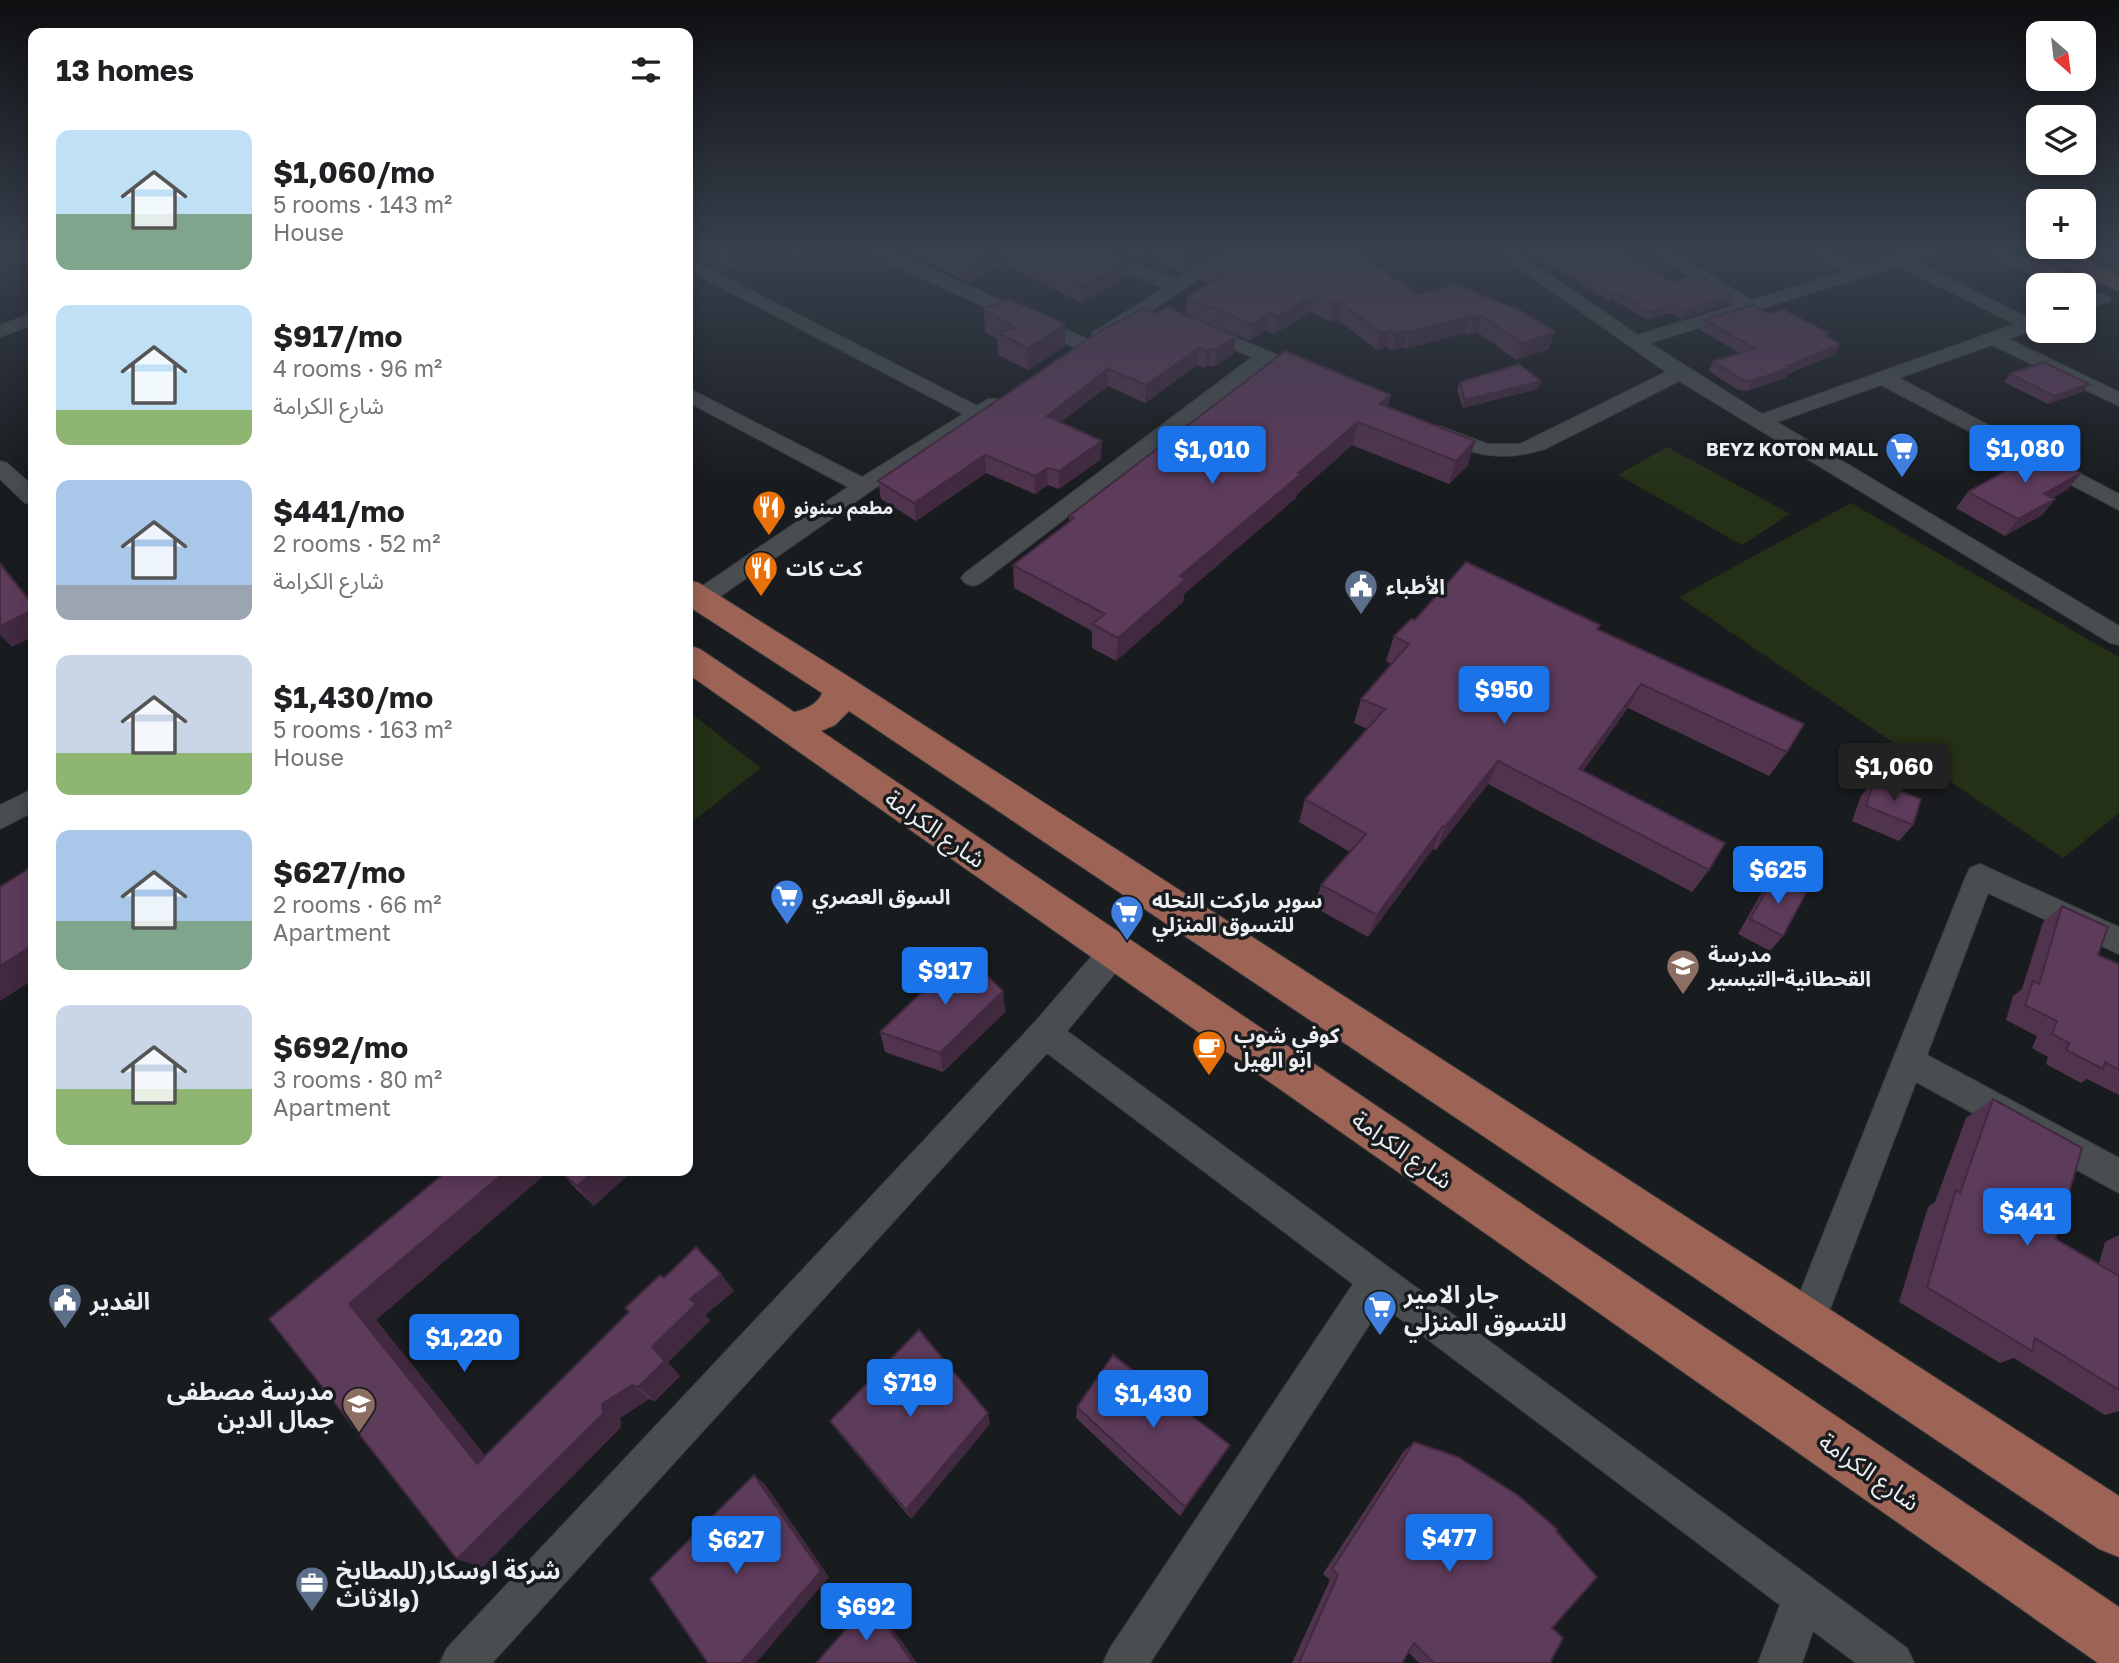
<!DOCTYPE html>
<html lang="en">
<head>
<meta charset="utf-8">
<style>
	body { margin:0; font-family:"Golos Text","Noto Sans Arabic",sans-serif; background:#f2f2f2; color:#202124; height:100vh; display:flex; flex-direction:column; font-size:26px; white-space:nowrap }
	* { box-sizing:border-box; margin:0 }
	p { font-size:23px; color:#757577 }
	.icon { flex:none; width:38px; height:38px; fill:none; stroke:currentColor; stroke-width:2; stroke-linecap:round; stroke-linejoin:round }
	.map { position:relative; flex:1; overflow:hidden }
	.details { position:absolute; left:28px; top:28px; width:665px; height:1148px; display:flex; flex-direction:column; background:#fff; border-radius:14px; box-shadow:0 4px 18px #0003 }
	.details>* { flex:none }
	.needle { width:46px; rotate:152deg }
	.fabs { position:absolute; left:2026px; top:21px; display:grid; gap:14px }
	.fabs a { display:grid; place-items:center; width:70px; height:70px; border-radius:14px; background:#fff; box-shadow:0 4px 18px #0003; font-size:35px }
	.price { position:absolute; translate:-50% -60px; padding:0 16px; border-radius:7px; background:#1a73e8; color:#fff; font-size:23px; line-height:46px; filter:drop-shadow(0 2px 4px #0008) }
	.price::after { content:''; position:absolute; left:50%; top:42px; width:21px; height:16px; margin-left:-10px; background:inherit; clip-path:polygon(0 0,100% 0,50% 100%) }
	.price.active { background:#222; color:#fff }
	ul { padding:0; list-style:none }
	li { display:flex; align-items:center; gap:21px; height:175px; padding:0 28px }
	li span { display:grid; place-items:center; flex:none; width:196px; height:140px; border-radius:14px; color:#555 }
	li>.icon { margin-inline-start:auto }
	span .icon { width:84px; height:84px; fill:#fffc; stroke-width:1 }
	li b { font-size:30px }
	h2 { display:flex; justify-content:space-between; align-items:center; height:84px; padding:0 28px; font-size:30px }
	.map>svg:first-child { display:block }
	.green { fill:#253116 }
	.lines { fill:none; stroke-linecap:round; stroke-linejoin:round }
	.street-casing { stroke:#373a3b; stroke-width:2 }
	.secondary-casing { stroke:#373a3b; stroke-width:2 }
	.primary-casing { stroke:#373a3b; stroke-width:2 }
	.street { fill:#494d50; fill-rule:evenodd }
	.secondary { fill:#735853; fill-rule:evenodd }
	.primary { fill:#9d6355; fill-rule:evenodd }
	.wall { fill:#50334d }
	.shaded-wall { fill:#41293f }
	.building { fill:#5d3b5a; stroke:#41293f; stroke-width:2 }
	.labels { text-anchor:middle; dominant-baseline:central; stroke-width:7; stroke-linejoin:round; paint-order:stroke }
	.far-poi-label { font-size:18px; font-weight:bold; fill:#eceef0; stroke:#191c1f; text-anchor:end }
	.poi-label { font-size:21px; font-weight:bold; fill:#eceef0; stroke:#191c1f; text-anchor:start }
	.near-street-label { font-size:24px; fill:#eceef0; stroke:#191c1f }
	.near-poi-label { font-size:24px; font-weight:bold; fill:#eceef0; stroke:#191c1f; text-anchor:start }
</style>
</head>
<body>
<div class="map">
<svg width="2119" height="1663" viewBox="0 0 2119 1663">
	<rect width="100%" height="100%" fill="#191c1f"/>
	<!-- green -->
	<path class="green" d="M1667 447 1790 514 1742 545 1618 475Z
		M1851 503 2119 657V813L2063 858 1679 597Z
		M688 711 761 768 688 825Z"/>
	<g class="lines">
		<!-- street casing -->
		<g class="street-casing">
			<path id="street" d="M869 251H891L1092 341 1094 345 1085 351 1078 349 871 255Z
				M1081 251H1104L1176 280 1222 251H1242L1107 340 1100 342 1091 336 1093 332 1164 288 1083 255Z
				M1495 251H1514L1638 335 1735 305 1649 251H1669L1752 300 1842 272 1809 251H1830L1859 267 1910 251H1936L1934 255 1914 261 2031 319 2039 317V328L2009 339 2119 392V406L1992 345 1899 378 2119 494V510L1881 385 1777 422 2119 626V645L2110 643 1679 381 1545 449C1499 463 1475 455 1432 436L1429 432 1432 428 1439 426 1488 444H1520L1666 372ZM1898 266 2015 324 1762 414 1650 343Z
				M688 258 977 406 988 399H1002L1005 403 871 491 708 605 700 607 692 605 688 599 692 593 848 487 688 402V388L862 477 963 414 688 270Z
				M2102 293 2111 298 2108 302 2084 310V299Z
				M33 313V325L0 337V325Z
				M1201 323 1316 371 1319 375 1309 381 1267 364 981 583 973 586 965 583 961 578 965 573 1252 357 1194 333 1192 329 1194 325Z
				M0 461 7 463 33 486V505L25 503 0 479Z
				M33 789V812L0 829V805Z
				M1980 864 2119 927V954L1988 893 1927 1055 2119 1158V1193L1916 1082 1819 1338 1806 1344 1793 1338 1787 1325 1966 876 1970 868Z
				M1115 938 1126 942 1130 951 1126 960 1067 1031 1907 1648 1914 1663H1856L1813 1631 1802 1663H1758L1780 1605 1382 1305 1150 1663H1103L1110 1648 1353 1284 1047 1053 492 1663H440L447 1648 1034 1023 1104 942Z"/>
		</g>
		<!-- secondary casing -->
		<g class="secondary-casing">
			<path id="secondary" d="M1990 251H2021L2083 280 2086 285 2084 288V285H2055L1994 256Z
				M2041 251H2066L2119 275V291L2043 258Z"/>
		</g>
		<!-- primary casing -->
		<g class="primary-casing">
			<path id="primary" d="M688 580 699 583 843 673 2119 1496V1557L2099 1549 849 711 835 725 821 731 2119 1607V1663H2098L688 674V645L700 649 794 712C805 710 818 704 822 693L688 606Z"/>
		</g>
		<!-- street -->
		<use href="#street" class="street"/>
		<!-- secondary -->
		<use href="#secondary" class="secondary"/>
		<!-- primary -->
		<use href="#primary" class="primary"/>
	</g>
	<!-- wall -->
	<path class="wall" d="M688 251H765L730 268 718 262 710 266 688 256Z
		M778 251H825L805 262Z
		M903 251H1108L1127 275 1081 303 1003 263 971 283Z
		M1111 251H1217L1183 273 1151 260 1144 264Z
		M1518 251H1621L1673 282 1729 304 1681 319 1673 314H1665L1648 320 1613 300 1609 301 1550 265Z
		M1204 264 1419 295 1449 287 1549 349 1516 360 1477 332 1468 335 1465 333 1406 349 1404 347 1391 351 1387 347 1377 350 1337 319 1332 322 1310 312 1274 334 1266 330 1250 341 1185 314 1187 297 1210 284 1202 281Z
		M984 309 1065 346 1028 370 998 355 997 339 985 332Z
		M1769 314 1828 333 1827 336 1835 354 1788 374 1785 378 1747 391 1738 390 1709 371 1713 361 1740 353 1700 330 1705 320Z
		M1100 331 1236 336 1234 353 1214 367 1209 365 1205 368 1197 365 1145 403 1108 386 1061 422 1101 459 1059 489 1048 485 1035 494 986 473 916 521 881 499 878 481Z
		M2010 374 2083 392 2048 404 2004 382Z
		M1541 381 1538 389 1463 408 1457 390 1460 382Z
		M1388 408 1468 465 1449 484 1352 445 1297 494 1296 498 1184 594 1183 602 1116 661 1092 648V631L1014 588 1013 565 1069 522V516Z
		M2081 473 2068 489 2052 498 2055 499 2042 515 2005 536 1956 508 1968 492Z
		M1415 620 1600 625 1598 630 1787 752 1769 776 1628 708 1583 771 1709 870 1692 892 1488 784 1436 850 1433 849 1368 937 1314 907 1321 885 1350 852 1299 822 1305 799 1367 729 1354 723 1361 699 1392 664 1386 661 1394 636Z
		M1874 781 1913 825 1899 841 1852 821 1861 796Z
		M1774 877 1783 936 1770 951 1738 934 1762 892Z
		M2062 906 2098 955 2119 964V1095L2087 1079 2081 1083 2046 1064 2048 1057 2032 1048 2037 1036 2006 1020 2013 996 2022 989 2043 922Z
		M1003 991 1005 1012 943 1072 885 1052 880 1032Z
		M1993 1099 2056 1239 2099 1264 2105 1242 2119 1235V1411L2105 1415 2014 1358 2000 1363 1899 1302 1928 1207 1935 1202 1966 1118Z
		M447 1171H549L376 1320 485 1456 629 1312 625 1308 664 1278 721 1274 734 1291 705 1315 710 1320 668 1362 680 1376 655 1401 649 1399 620 1418 621 1427 483 1567 457 1559 269 1319Z
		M560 1171H630L631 1172 594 1206 576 1189Z
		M1077 1407 1224 1455 1180 1516 1076 1418Z
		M830 1421 990 1424 911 1519 838 1432Z
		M1414 1442 1556 1531 1550 1663H1419L1408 1652 1402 1663H1292L1330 1580 1323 1574 1404 1451Z"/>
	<!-- shaded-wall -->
	<path class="shaded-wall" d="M706 251H715L718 262 710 266Z
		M726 251H765L730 268Z
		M803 251H825L805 262Z
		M994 251H1002L1003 263 971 283 970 266Z
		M1145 251H1152L1151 260 1144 264Z
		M1192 251H1217L1183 273 1184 256Z
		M688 259 692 275 688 277Z
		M1128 259 1127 275 1081 303 1082 286Z
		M0 281 4 287 0 288Z
		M1616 292 1613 300 1609 301 1612 294Z
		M1313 295 1310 312 1274 334 1277 317Z
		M1732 296 1729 304 1681 319 1684 311Z
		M1340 302 1337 319 1332 322 1335 305Z
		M1668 306 1665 314 1648 320 1651 312Z
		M1269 313 1266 330 1250 341 1253 325Z
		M1470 316 1465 333 1406 349 1411 332Z
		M1482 316 1477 332 1468 335 1473 318Z
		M1066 324 1065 346 1028 370 1027 348Z
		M1391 330 1387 347 1377 350 1380 333Z
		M1408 330 1404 347 1391 351 1395 334Z
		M1555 332 1549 349 1516 360 1522 343Z
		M1236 336 1234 353 1214 367 1216 350Z
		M1841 344 1835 354 1788 374 1785 378 1747 391 1752 381Z
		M1199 348 1197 365 1145 403 1146 385Z
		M1211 348 1209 365 1205 368 1207 351Z
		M1108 369V386L1047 433V416Z
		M1541 381 1538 389 1463 408 1465 400Z
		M2089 384 2083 392 2048 404 2054 396Z
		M1391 395 1386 418 1380 404Z
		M1358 422 1352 445 1297 494 1296 498 1184 594 1183 602 1116 661 1118 638 1180 576Z
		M1102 441 1101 459 1059 489V471Z
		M1475 441 1468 465 1449 484 1456 461Z
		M985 455 986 473 916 521 914 503Z
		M1047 468 1048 485 1035 494V476Z
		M2081 473 2068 489 2032 510 2044 494Z
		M2055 499 2042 515 2005 536 2018 519Z
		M0 562 33 603V605L0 564Z
		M33 610V637L12 647 0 635V626Z
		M1641 684 1628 708 1567 792 1579 769Z
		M1498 761 1488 784 1436 850 1445 827Z
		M1443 826 1433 849 1368 937 1377 915Z
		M33 945V980L0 1001V966Z
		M1003 991 1005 1012 943 1072 940 1053Z
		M506 1171H549L376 1320 501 1475 477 1464 349 1304Z
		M594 1171H630L631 1172 594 1206 577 1186Z
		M721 1274 734 1291 705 1315 710 1320 668 1362 680 1376 655 1401 638 1387 652 1347 690 1299Z
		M632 1385 649 1399 620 1418 621 1427 483 1567 457 1559 602 1404Z
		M988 1413 990 1424 911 1519 906 1510Z
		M1230 1445 1224 1455 1180 1516 1185 1507Z
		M754 1475 765 1484 829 1577 756 1663H741Z
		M870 1602 877 1607 917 1663H913Z"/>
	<!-- building -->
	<path class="building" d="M937 251H994L970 266Z
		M1011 251H1108L1128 259 1082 286Z
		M1171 251H1192L1184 256Z
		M1224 251H1353L1419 295 1449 287 1451 283 1524 312 1555 332 1522 343 1482 316 1473 318 1470 316 1411 332 1408 330 1395 334 1391 330 1380 333 1340 302 1335 305 1313 295 1277 317 1269 313 1253 325 1187 297 1228 274 1204 264Z
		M1538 251H1621L1673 282 1696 274 1732 296 1684 311 1676 306H1668L1651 312 1616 292 1612 294 1552 257Z
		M1008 299 1066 324 1027 348 997 332 1016 329 984 309Z
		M1753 305 1769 314 1785 310 1828 333 1824 335 1841 344 1787 366 1790 368 1752 381 1743 380 1713 361 1755 349 1705 320Z
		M1167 307 1236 336 1216 350 1211 348 1207 351 1199 348 1146 385 1108 369 1047 416 1102 441 1059 471 1047 468 1035 476 985 455 914 503 878 481 1100 331 1143 309 1156 313Z
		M1285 351 1391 395 1380 404 1475 441 1456 461 1358 422 1298 473 1301 474 1180 576 1186 579 1118 638 1092 624 1105 614 1013 565 1074 518 1069 516Z
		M2043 362 2089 384 2054 396 2010 374Z
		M1519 364 1541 381 1465 400 1460 382Z
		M2039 452 2081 473 2044 494 2055 499 2018 519 1968 492Z
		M1466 562 1600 625 1597 629 1804 724 1787 752 1641 684 1579 769 1725 843 1709 870 1498 761 1445 827 1443 826 1377 915 1321 885 1366 834 1305 799 1385 709 1361 699 1409 644 1394 636 1411 619 1415 620Z
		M0 564 33 605V610L0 626Z
		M1874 781 1921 799 1913 825 1866 806Z
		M33 866V945L0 966V887Z
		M1774 877 1806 893 1783 936 1750 919Z
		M2062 906 2108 927 2098 955 2119 964V1070L2105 1062 2103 1069 2066 1050 2069 1043 2052 1034 2057 1021 2025 1005 2033 981 2039 984Z
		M963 953 1003 991 940 1053 880 1032Z
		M1993 1099 2082 1148 2056 1239 2119 1276V1390L2035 1338 2032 1351 1927 1287 1956 1190 1960 1193Z
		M447 1171H506L349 1304 477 1464 629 1312 625 1308 660 1275 664 1278 696 1247 721 1274 690 1299 696 1304 652 1347 665 1361 638 1387 632 1385 602 1404 603 1414 457 1559 269 1319Z
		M560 1171H594L577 1186Z
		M919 1330 988 1413 906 1510 830 1421Z
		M1113 1355 1230 1445 1185 1507 1077 1407Z
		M1414 1442 1458 1457 1519 1496 1557 1529 1556 1531 1597 1577 1552 1628 1563 1638 1550 1663H1434L1414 1643 1402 1663H1299L1338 1575 1332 1569Z
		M754 1475 821 1571 741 1663H708L650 1579Z
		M870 1602 913 1663H816Z"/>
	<!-- sky -->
	<linearGradient id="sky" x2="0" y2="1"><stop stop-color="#0e0f11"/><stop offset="0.52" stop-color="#38404d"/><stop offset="1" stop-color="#38404d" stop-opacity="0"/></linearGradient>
	<rect width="2119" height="484" fill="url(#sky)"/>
	<!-- icons -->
	<defs>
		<g id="supermarket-pin" transform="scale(1.75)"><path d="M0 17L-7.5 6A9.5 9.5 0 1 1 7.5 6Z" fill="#3f7fe0" stroke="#191c1f"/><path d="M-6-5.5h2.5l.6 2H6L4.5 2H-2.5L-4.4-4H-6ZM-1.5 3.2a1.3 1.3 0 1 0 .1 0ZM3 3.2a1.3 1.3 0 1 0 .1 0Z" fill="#fff"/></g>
		<g id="restaurant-pin" transform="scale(1.75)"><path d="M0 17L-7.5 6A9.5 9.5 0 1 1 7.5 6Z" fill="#e8710a" stroke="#191c1f"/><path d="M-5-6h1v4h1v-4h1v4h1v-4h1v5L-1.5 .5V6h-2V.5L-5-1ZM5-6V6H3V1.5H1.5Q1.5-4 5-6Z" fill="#fff"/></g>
		<g id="civic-pin" transform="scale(1.75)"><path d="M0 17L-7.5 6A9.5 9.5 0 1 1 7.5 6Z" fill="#5c6f8a" stroke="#191c1f"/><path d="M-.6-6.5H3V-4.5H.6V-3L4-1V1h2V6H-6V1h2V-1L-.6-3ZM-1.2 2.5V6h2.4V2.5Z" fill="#fff"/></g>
		<g id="school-pin" transform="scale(1.75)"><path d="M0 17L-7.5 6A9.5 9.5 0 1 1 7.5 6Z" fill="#8d6e63" stroke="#191c1f"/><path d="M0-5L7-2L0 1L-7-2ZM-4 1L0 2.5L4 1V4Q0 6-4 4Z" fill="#fff"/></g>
		<g id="cafe-pin" transform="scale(1.75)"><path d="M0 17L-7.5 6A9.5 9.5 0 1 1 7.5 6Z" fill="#e8710a" stroke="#191c1f"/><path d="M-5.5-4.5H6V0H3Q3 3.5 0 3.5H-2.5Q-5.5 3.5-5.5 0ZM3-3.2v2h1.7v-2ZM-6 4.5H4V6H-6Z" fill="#fff"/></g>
		<g id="office-pin" transform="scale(1.75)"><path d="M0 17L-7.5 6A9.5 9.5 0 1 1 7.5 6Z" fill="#5c6f8a" stroke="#191c1f"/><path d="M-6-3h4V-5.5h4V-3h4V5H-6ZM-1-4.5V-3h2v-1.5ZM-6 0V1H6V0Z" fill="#fff"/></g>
	</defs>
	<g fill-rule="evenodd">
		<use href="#supermarket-pin" x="1902" y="449"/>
		<use href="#restaurant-pin" x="769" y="507"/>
		<use href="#restaurant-pin" x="761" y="568"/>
		<use href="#civic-pin" x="1361" y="586"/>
		<use href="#supermarket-pin" x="787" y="896"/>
		<use href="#supermarket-pin" x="1127" y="912"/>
		<use href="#school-pin" x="1683" y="966"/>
		<use href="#cafe-pin" x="1209" y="1047"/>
		<use href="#civic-pin" x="65" y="1300"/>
		<use href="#supermarket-pin" x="1380" y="1307"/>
		<use href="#school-pin" x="359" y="1404"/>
		<use href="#office-pin" x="312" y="1583"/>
	</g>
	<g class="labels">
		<!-- far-poi labels -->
		<g class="far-poi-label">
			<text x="1878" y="449">BEYZ KOTON MALL</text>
			<text x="794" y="507" text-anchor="start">مطعم سنونو</text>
		</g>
		<!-- poi labels -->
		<g class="poi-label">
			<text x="786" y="568">كت كات</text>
			<text x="1386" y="586">الأطباء</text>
			<text x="812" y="896">السوق العصري</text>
			<text x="1152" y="900">سوبر ماركت النحله<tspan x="1152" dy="24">للتسوق المنزلي</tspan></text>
			<text x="1708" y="954">مدرسة<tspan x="1708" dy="24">القحطانية-التيسير</tspan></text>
			<text x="1234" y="1035">كوفي شوب<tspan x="1234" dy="24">ابو الهيل</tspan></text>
		</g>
		<!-- near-street labels -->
		<g class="near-street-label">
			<text transform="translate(936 828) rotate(35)">شارع الكرامة</text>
			<text transform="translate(1403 1149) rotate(35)">شارع الكرامة</text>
			<text transform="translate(1870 1471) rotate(35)">شارع الكرامة</text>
		</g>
		<!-- near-poi labels -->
		<g class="near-poi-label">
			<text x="1404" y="1293">جار الامير<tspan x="1404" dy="28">للتسوق المنزلي</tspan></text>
			<text x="90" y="1300">الغدير</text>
			<text x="334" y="1390" text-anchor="end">مدرسة مصطفى<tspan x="334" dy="28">جمال الدين</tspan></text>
			<text x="336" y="1569">شركة اوسكار(للمطابخ<tspan x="336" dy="28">والاثاث)</tspan></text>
		</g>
	</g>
</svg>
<div class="fabs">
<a><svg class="needle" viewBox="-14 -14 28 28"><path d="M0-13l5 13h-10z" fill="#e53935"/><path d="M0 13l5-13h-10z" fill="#757577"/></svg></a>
<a><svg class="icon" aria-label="layers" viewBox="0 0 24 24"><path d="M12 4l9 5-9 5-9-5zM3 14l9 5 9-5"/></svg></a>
<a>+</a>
<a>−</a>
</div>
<b class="price" style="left:2025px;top:485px">$1,080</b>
<b class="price" style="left:1212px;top:486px">$1,010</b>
<b class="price" style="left:1504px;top:726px">$950</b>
<b class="price active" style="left:1894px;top:803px">$1,060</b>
<b class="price" style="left:1778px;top:906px">$625</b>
<b class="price" style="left:945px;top:1007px">$917</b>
<b class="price" style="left:2027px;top:1248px">$441</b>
<b class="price" style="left:464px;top:1374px">$1,220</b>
<b class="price" style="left:910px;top:1419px">$719</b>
<b class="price" style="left:1153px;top:1430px">$1,430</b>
<b class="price" style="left:1449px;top:1574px">$477</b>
<b class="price" style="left:736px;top:1576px">$627</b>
<b class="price" style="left:866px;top:1643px">$692</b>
<section class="details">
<h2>13 homes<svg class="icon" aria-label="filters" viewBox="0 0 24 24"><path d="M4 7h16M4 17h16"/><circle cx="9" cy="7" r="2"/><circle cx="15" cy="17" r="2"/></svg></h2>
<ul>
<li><span style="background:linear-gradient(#bfe0f5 60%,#7fa58c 0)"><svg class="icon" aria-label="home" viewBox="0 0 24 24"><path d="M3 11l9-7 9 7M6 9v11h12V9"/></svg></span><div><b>$1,060/mo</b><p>5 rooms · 143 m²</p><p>House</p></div></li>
<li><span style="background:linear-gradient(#bfe0f5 75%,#8fb573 0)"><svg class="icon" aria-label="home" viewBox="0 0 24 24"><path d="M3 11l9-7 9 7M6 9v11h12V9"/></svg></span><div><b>$917/mo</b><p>4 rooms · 96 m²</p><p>شارع الكرامة</p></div></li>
<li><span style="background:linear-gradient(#a9c7e8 75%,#9aa5b1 0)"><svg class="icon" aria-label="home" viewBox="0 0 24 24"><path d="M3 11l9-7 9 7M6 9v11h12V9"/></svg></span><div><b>$441/mo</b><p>2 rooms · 52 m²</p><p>شارع الكرامة</p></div></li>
<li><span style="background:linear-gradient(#c9d6e8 70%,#8fb573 0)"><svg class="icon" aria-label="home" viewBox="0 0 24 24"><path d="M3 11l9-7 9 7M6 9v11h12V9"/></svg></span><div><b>$1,430/mo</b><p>5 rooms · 163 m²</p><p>House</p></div></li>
<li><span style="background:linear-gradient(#a9c7e8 65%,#7fa58c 0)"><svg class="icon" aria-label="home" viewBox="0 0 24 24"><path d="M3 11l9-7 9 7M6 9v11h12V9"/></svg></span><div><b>$627/mo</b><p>2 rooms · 66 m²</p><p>Apartment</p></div></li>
<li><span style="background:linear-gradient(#c9d6e8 60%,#8fb573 0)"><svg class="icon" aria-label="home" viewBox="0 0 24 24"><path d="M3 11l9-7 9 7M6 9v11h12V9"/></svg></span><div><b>$692/mo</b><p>3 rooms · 80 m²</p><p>Apartment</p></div></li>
</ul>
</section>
</div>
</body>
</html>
